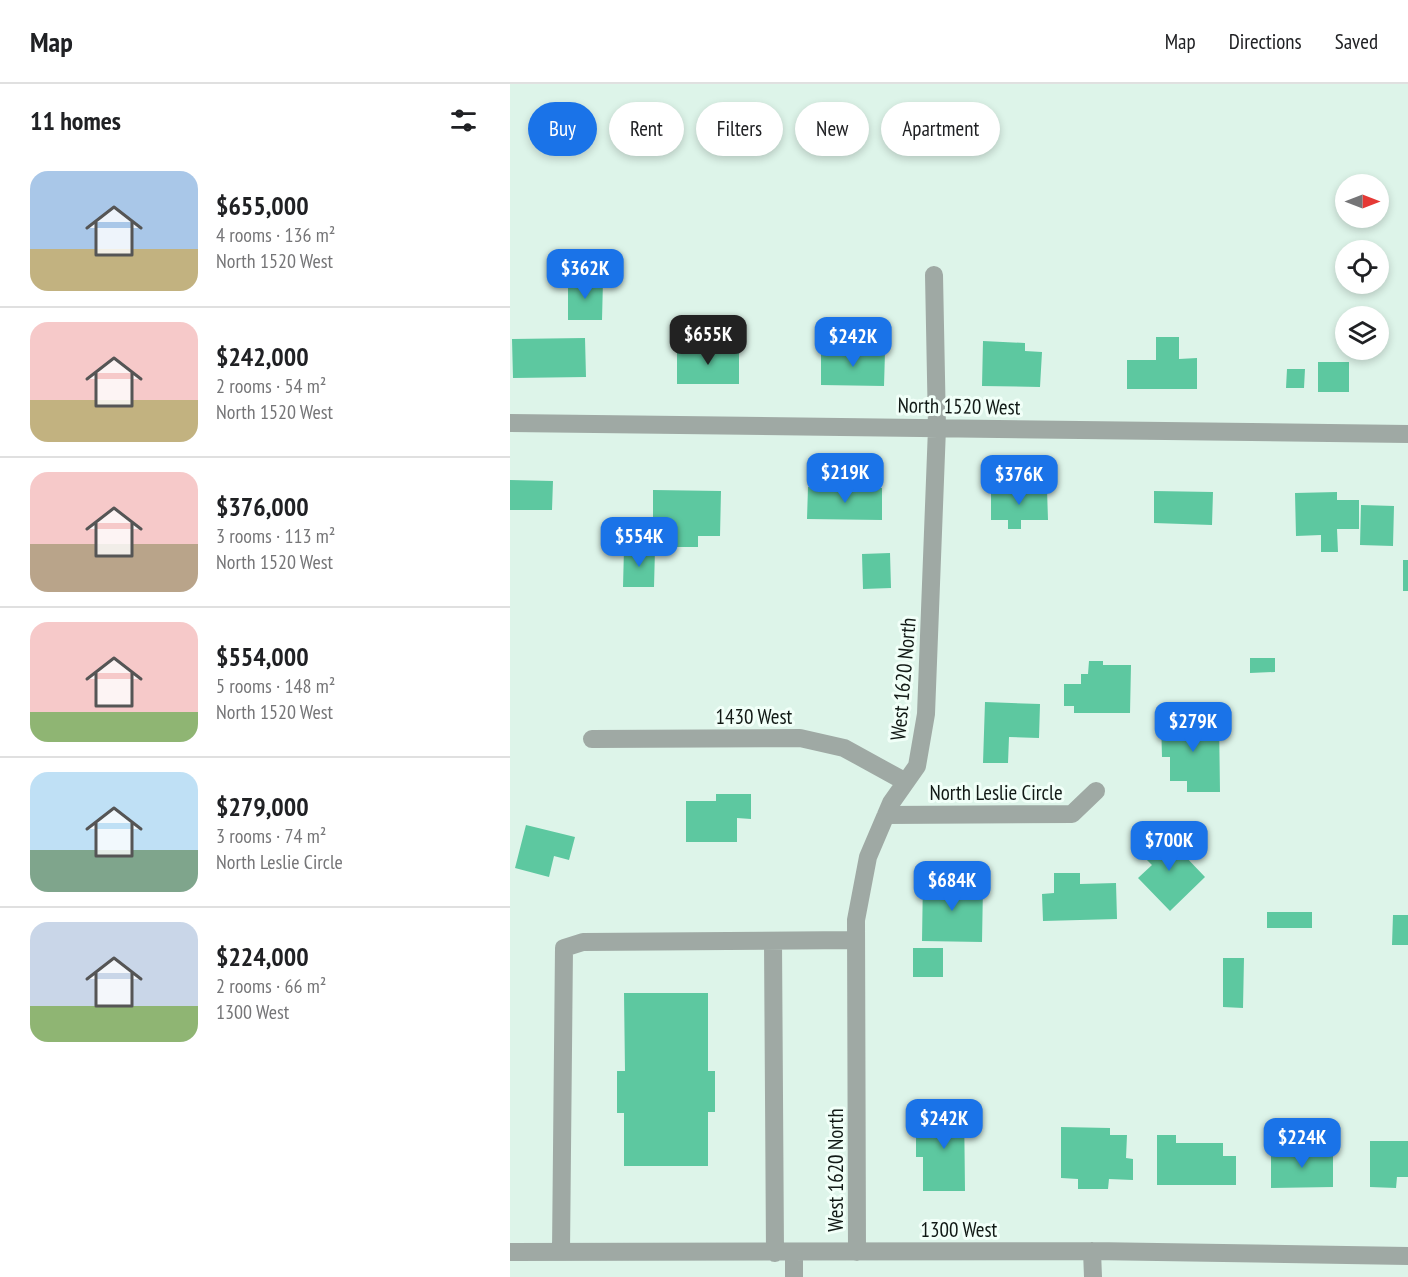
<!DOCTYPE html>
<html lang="en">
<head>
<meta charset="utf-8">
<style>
	body { margin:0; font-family:"PT Sans Narrow",sans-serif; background:#f2f2f2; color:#202124; height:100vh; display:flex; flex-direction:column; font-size:22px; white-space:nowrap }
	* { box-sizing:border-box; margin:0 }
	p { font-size:20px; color:#757577 }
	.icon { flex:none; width:33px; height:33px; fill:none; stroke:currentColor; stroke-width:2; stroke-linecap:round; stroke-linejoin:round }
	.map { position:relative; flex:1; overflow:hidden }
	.drawer { display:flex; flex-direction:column; background:#fff; width:510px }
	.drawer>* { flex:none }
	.guide { position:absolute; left:18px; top:18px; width:570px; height:54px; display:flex; gap:12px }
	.needle { width:39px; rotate:90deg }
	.buttons { position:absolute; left:825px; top:90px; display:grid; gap:12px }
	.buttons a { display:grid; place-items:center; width:54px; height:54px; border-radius:50%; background:#fff; box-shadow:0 3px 9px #0003; font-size:30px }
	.price { position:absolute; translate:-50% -51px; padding:0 14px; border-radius:12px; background:#1a73e8; color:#fff; font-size:20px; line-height:39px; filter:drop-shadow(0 2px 3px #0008) }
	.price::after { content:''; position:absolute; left:50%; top:36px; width:18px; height:14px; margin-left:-9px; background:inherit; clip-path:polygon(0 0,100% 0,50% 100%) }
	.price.on { background:#222; color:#fff }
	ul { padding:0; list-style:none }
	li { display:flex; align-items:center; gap:18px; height:150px; padding:0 30px }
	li+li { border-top:2px solid #e0e0e0 }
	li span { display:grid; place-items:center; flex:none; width:168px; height:120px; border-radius:18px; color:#555 }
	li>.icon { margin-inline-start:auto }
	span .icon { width:72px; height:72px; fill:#fffc; stroke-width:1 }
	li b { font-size:26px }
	h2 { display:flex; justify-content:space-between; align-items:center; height:72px; padding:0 30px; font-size:26px }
	.chip { padding:0 21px; border-radius:27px; background:#fff; box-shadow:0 3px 9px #0003; font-size:21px; line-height:54px }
	.chip.on { background:#1a73e8; color:#fff }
	header { display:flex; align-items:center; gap:36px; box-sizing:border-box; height:84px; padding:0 30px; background:#fff; border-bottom:2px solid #e0e0e0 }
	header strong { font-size:28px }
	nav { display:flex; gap:33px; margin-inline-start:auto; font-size:21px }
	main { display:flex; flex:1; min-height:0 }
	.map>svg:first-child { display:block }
	.building { fill:#5dc8a0 }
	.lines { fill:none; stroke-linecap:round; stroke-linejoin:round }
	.minor { stroke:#9fa9a4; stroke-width:18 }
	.labels { text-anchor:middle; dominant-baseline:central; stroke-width:6; stroke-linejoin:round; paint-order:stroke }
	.street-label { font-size:21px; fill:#111915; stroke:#f1fff8 }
</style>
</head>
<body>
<header>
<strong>Map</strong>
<nav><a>Map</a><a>Directions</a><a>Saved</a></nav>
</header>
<main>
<section class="drawer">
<h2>11 homes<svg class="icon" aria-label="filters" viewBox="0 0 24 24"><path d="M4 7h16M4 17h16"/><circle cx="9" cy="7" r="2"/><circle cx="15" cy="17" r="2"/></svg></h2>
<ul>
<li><span style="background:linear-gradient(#a9c7e8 65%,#c2b280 0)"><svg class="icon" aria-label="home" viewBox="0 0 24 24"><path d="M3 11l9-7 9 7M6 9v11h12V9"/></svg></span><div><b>$655,000</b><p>4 rooms · 136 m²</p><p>North 1520 West</p></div></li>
<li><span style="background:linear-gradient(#f6c9c9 65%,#c2b280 0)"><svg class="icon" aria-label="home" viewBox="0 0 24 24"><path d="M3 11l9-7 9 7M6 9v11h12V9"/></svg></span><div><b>$242,000</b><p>2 rooms · 54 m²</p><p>North 1520 West</p></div></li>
<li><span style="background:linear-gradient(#f6c9c9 60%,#b9a48a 0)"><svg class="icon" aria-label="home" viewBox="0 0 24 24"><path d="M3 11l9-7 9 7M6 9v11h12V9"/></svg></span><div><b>$376,000</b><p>3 rooms · 113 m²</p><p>North 1520 West</p></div></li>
<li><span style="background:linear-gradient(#f6c9c9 75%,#8fb573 0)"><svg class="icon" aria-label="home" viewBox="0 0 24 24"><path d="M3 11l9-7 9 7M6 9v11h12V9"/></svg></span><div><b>$554,000</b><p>5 rooms · 148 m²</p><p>North 1520 West</p></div></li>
<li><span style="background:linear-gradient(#bfe0f5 65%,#7fa58c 0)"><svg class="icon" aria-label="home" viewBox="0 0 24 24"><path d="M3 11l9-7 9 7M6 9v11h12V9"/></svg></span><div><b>$279,000</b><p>3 rooms · 74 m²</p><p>North Leslie Circle</p></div></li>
<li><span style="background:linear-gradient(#c9d6e8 70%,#8fb573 0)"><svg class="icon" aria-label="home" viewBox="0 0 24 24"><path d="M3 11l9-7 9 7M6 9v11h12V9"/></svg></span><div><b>$224,000</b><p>2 rooms · 66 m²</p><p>1300 West</p></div></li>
</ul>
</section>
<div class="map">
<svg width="898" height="1193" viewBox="0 0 898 1193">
	<rect width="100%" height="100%" fill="#ddf4e9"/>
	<!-- building -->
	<path class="building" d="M58 196H93L92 236H58Z
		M646 253H669V275L687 274V305H617V276H646Z
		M75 254 76 293 3 294 2 255Z
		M473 257 515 259V267L532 268 530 303 472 302Z
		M167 265H229V300H167Z
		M311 267 375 268 374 302 311 301Z
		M808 278H839V308H808Z
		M777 285H795L794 304H776Z
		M0 396 43 397 42 426H0Z
		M298 403 372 404V436L297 435Z
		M537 405 538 436H511V445H498V436H481V406Z
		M143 406 211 407 210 452H188V463H164V439H143Z
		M644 407 703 408 702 441 644 439Z
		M827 408V416H849V445H827L828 468H811V451L786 452 785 409Z
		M851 421 884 422 883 462 850 461Z
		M114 464 145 465 144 503H113Z
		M380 469 381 504 353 505 352 470Z
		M893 476H898V507H893Z
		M740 574H765V588L740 589Z
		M579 577H593V581H621L620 629H564V622H554V600H571V590H578Z
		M475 618 530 620 529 654 499 653 498 679H473Z
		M651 635H709L710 708H677V697H660V673H652Z
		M206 710H241V735L227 734V758H176V717H206Z
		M16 741 65 753 59 776 44 772 39 793 5 784Z
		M652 748 695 793 660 827 628 794 642 781 630 769Z
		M544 789H570V800L606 799 607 835 533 837 532 810 544 809Z
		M413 793H438L437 801 473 802 472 858 412 857Z
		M757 828H802V844H757Z
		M883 831H898V861H882Z
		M403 864H433V893H403Z
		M713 874H734L733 924 713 923Z
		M114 909H198V987H205V1028H198V1082H114V1029H107V987H115Z
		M454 1019 455 1107H413V1073H406V1042H428V1020Z
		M551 1043 600 1044V1051H617L616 1074 623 1075V1096L599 1095 598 1105H568V1095L551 1094Z
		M647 1051H666V1059H713V1072H726V1101H647Z
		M860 1057H898V1093H887L886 1104 860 1103Z
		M823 1066V1103L761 1104V1067Z"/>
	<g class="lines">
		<!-- minor -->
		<path class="minor" d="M0 339 898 350
			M82 655 290 654 334 664 396 698
			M376 731 562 730 586 707
			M263 857 265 1169
			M51 1167 54 864 73 858 346 856
			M582 1167 583 1193
			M0 1168 582 1167 898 1172
			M347 1168 346 836 358 773 381 719 407 682 416 630 427 344 424 191
			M284 1193V1169"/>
	</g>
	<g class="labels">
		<!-- street labels -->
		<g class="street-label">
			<text transform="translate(449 322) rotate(1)">North 1520 West</text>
			<text transform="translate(393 595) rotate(-85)">West 1620 North</text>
			<text x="244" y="632">1430 West</text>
			<text x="486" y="708">North Leslie Circle</text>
			<text transform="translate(325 1086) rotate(-90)">West 1620 North</text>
			<text x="449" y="1145">1300 West</text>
		</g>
	</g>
</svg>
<div class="buttons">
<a><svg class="needle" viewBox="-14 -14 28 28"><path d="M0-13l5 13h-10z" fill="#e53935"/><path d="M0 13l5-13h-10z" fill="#757577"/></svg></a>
<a><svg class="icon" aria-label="locate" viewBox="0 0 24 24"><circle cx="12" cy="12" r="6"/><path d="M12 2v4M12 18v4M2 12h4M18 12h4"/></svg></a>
<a><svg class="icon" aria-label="layers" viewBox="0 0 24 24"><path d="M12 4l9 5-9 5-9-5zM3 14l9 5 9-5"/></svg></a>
</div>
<b class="price" style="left:75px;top:216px">$362K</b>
<b class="price on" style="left:198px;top:282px">$655K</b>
<b class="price" style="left:343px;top:284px">$242K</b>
<b class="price" style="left:335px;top:420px">$219K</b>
<b class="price" style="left:509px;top:422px">$376K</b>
<b class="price" style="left:129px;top:484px">$554K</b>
<b class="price" style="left:683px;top:669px">$279K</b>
<b class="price" style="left:659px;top:788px">$700K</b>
<b class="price" style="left:442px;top:828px">$684K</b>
<b class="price" style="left:434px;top:1066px">$242K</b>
<b class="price" style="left:792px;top:1085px">$224K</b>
<div class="guide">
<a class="chip on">Buy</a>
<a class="chip">Rent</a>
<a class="chip">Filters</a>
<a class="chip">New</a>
<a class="chip">Apartment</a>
</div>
</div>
</main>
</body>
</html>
